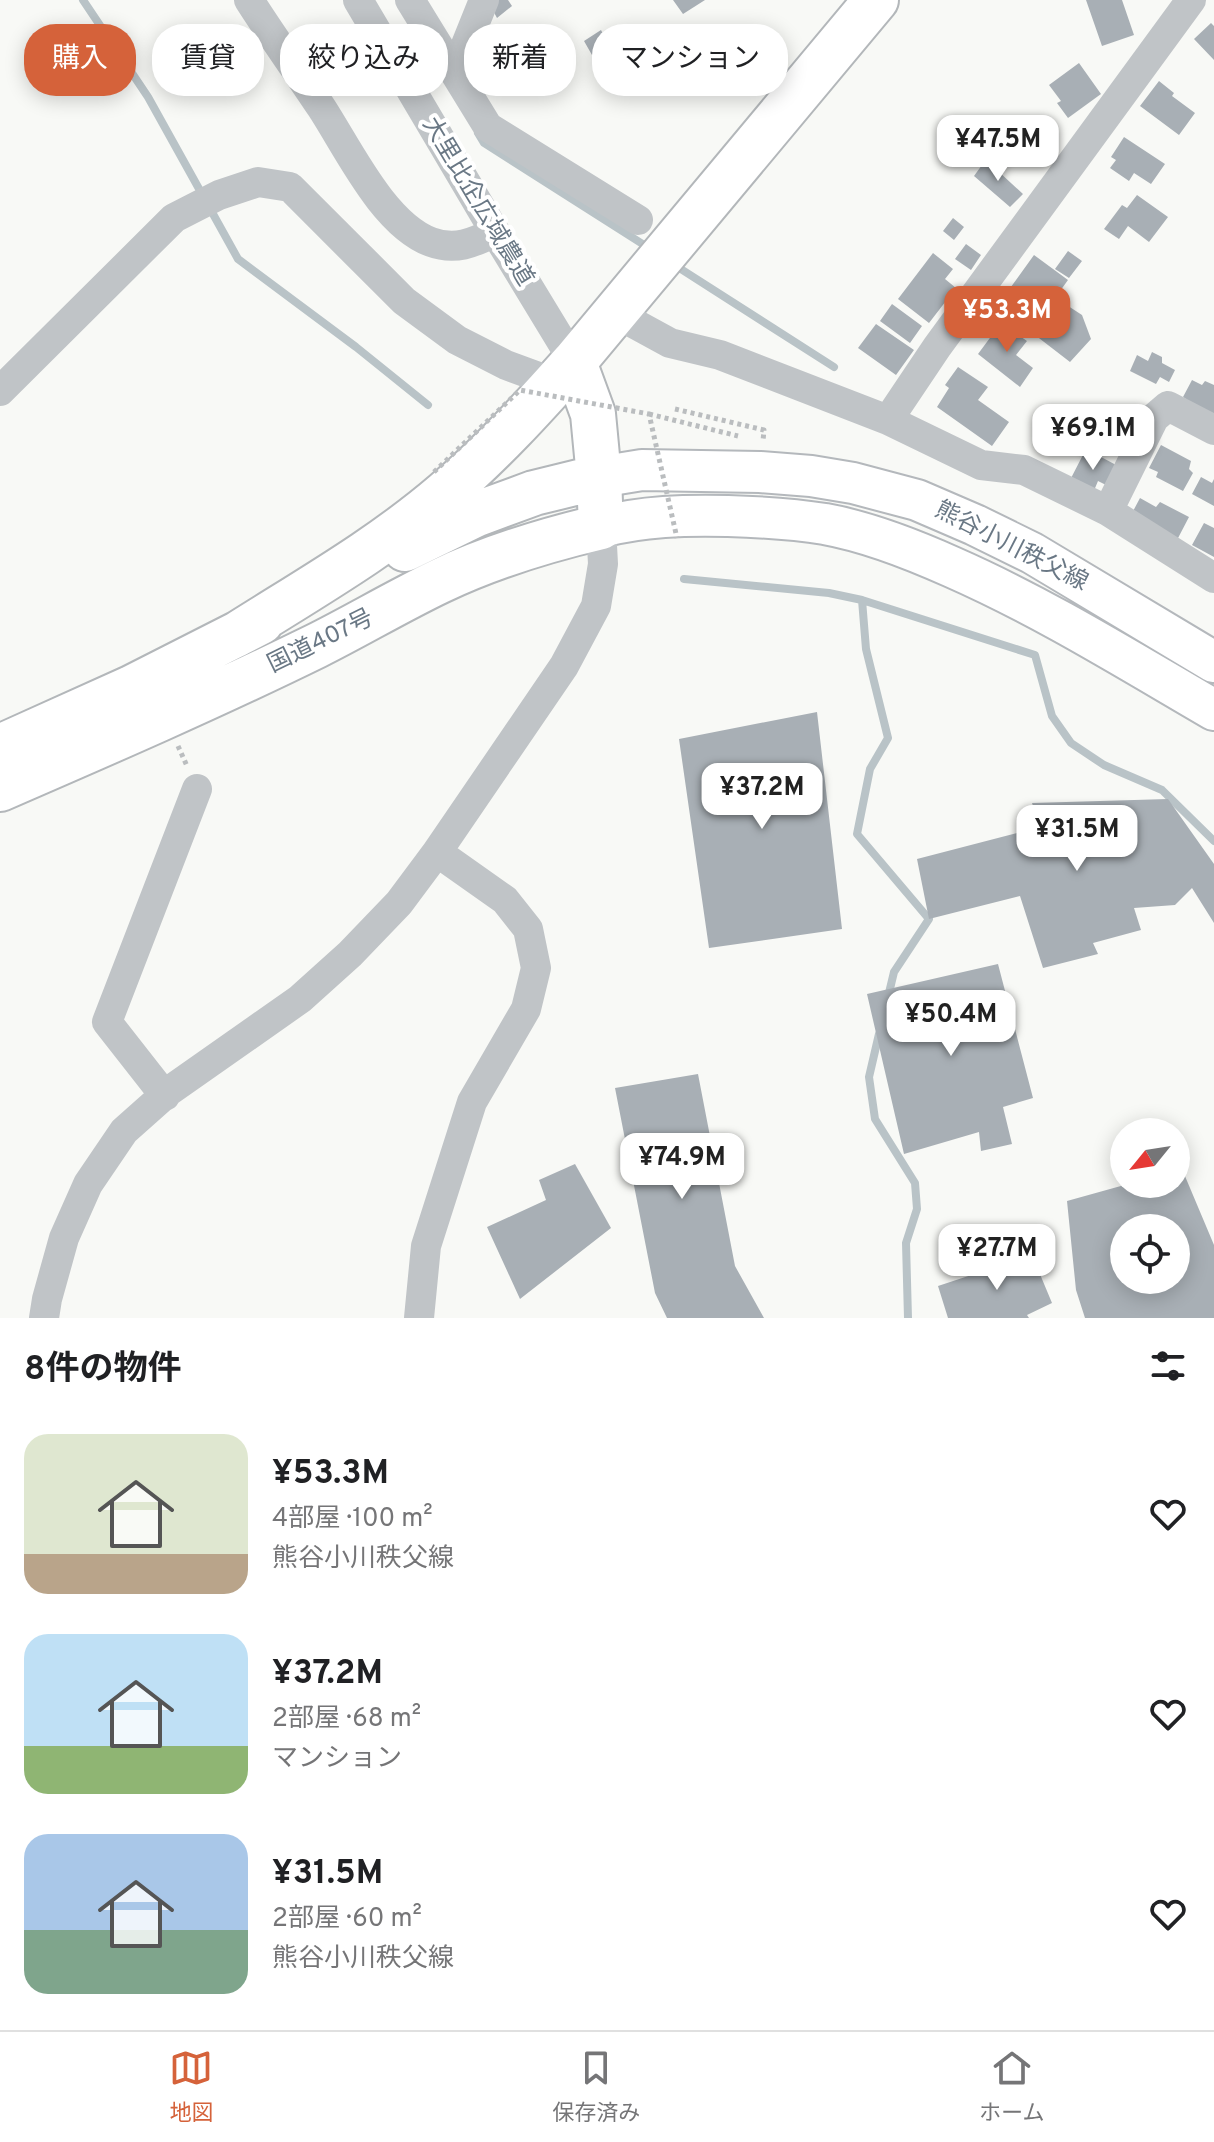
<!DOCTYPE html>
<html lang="ja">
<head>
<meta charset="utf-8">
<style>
	body { margin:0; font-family:Overpass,"Noto Sans JP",sans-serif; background:#f2f2f2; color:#202124; height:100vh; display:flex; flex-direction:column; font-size:30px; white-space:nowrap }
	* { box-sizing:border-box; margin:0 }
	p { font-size:26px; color:#757577 }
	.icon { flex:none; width:44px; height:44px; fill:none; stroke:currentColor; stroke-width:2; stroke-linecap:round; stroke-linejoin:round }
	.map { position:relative; height:1318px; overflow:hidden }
	.drawer { display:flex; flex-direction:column; background:#fff; flex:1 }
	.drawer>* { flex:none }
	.banner { position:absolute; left:24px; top:24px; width:800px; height:72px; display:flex; gap:16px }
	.needle { width:52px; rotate:240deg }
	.tools { position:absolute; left:1110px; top:1118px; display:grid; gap:16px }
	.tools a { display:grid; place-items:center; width:80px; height:80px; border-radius:50%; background:#fff; box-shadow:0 4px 20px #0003; font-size:40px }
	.price { position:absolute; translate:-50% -68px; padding:0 18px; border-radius:16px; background:#fff; color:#222; font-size:26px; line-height:52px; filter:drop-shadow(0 2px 4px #0008) }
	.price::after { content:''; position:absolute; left:50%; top:48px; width:24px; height:18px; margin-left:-12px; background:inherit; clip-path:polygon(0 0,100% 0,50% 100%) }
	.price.on { background:#d5623a; color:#fff }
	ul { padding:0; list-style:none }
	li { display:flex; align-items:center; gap:24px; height:200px; padding:0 24px }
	li span { display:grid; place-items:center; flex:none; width:224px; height:160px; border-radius:24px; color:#555 }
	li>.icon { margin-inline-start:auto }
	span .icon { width:96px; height:96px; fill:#fffc; stroke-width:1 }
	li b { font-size:34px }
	h2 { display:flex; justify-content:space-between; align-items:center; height:96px; padding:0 24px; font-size:34px }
	.tag { padding:0 28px; border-radius:32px; background:#fff; box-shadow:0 4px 20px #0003; font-size:28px; line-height:72px }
	.tag.on { background:#d5623a; color:#fff }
	.menu { display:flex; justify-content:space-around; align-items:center; height:112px; border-top:2px solid #e0e0e0; background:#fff; font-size:22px; color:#757577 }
	.menu a { display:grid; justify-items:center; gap:4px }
	.menu .on { color:#d5623a }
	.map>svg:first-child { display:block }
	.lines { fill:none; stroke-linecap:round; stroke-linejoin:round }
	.stream { stroke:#b9c3c7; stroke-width:8 }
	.building { fill:#a8afb5; fill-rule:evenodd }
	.major-casing { stroke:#b4b8bc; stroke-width:44 }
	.highway-casing { stroke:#b3b7ba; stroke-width:48 }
	.path { stroke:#babdbf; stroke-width:5; stroke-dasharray:4 4; stroke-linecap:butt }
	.minor { stroke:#c0c4c7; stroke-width:30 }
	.major { stroke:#fff; stroke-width:40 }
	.highway { stroke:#fff; stroke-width:44 }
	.path-bridge { stroke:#babdbf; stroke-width:5; stroke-dasharray:4 4; stroke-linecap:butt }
	.labels { text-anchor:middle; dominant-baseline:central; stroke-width:8; stroke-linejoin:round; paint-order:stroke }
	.street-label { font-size:24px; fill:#6a7885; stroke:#fff }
</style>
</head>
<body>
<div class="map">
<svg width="1214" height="1318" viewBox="0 0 1214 1318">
	<rect width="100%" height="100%" fill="#f8f9f6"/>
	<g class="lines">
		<!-- stream -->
		<path class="stream" d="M83 0 148 97 238 259 356 347 428 405
			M478 133 484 143 652 250
			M673 264 834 367
			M684 579 829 593 862 600 1035 655 1052 716 1071 743 1104 765 1162 790 1214 841
			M862 600 866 649 888 738 870 769 857 834 929 919 894 972 888 997
			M879 1034 869 1077 875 1119 915 1183 917 1209 906 1243 908 1318"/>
	</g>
	<!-- building -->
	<path class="building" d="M494 0H508L512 6 497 18 489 3Z
		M673 0H705L683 14Z
		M1086 0H1122L1134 35 1102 46Z
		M1211 23 1214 26V60L1194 39Z
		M601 30 609 46 592 55 584 41Z
		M1079 63 1101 94 1068 118 1057 103 1061 101 1049 85Z
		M1159 81 1174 93 1172 96 1195 113 1179 135 1140 106Z
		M1124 137 1165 164 1151 184 1134 173 1129 181 1110 168 1116 160 1111 157Z
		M987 158 1000 168 998 171 1023 194 1010 207 974 176Z
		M1137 195 1168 217 1149 242 1128 226 1119 239 1104 229 1122 205 1127 208Z
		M953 218 964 227 954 240 943 231Z
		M966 244 981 255 971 270 955 259Z
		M1068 251 1082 261 1069 278 1055 269Z
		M933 253 953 269 945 279 956 288 929 323 898 299Z
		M1034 255 1068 280 1029 334 995 309Z
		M1062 302 1082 315 1091 339 1070 362 1035 335Z
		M892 304 922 326 910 343 880 321Z
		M1001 323 1027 341 1016 355 1033 368 1020 387 978 354Z
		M876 324 914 350 896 375 858 348Z
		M1152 352 1162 357V363L1175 370 1169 382 1160 377 1156 384 1130 371 1137 355 1148 361Z
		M958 367 988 387 978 400 1009 422 992 446 937 407 949 388 945 385Z
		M1192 380 1202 385 1205 381 1214 385V419L1183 397Z
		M1108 405 1122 412 1125 406 1146 417 1133 442 1104 428 1106 423 1099 422Z
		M1161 445 1191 461 1189 469 1193 473 1183 491 1156 477 1158 472 1149 468Z
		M1086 449 1118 466 1108 486 1098 481 1093 493 1069 482Z
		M1201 477 1212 483 1214 479V506L1192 494Z
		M1140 498 1156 507 1160 502 1189 517 1177 540 1131 515Z
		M1204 523 1214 528V557L1192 545Z
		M817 712 842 929 709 948 679 739Z
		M1168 799 1214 864V923L1192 888 1175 905 1134 908 1141 930 1093 943 1098 954 1043 968 1020 896 929 919 917 859 1040 827 1032 803Z
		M998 964 1033 1098 1003 1107 1012 1144 981 1151 979 1132 904 1154 867 994Z
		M698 1074 735 1266 764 1318H667L655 1293 615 1088Z
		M575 1164 611 1228 520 1299 487 1227 546 1200 539 1180Z
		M1182 1169 1214 1245V1318H1085L1076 1290 1067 1201 1128 1184H1176V1171ZM1124 1228H1176V1280H1124Z
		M1032 1255 1052 1303 1027 1315 1029 1318H948L938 1286Z"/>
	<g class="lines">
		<!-- major casing -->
		<g class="major-casing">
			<path id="major" d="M599 477 642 470 760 472 811 476 853 483 917 500 975 525 1032 553 1214 662
				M601 527C643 516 685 515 728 516 761 517 793 519 825 524 869 532 912 549 952 567 1043 607 1128 660 1214 710"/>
		</g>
		<!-- highway casing -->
		<g class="highway-casing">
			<path id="highway" d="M405 549 477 514 534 493 599 477
				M236 635C307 590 381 548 445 493 492 453 533 408 574 362L876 0
				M0 747 131 688 261 622
				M0 789C106 743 212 697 316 646 358 625 398 601 440 581 492 556 546 540 601 527L599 477 593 414 574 362"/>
		</g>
		<!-- path -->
		<path class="path" d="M675 409 764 430 763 441
			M649 414 738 436
			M178 746 187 766"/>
		<!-- minor -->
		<path class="minor" d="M249 0C272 36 297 71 321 107 348 148 383 224 431 242 455 251 473 243 495 232
			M358 0 495 232 574 362
			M410 0 488 127 638 220
			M455 72 484 0
			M615 313 670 343 720 355 888 420 981 465 1024 470 1108 511 1214 578
			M0 391 174 218 219 195 258 182 290 187 404 301 457 340 506 365 555 383
			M888 420 937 347 1191 0
			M1108 511 1154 418 1168 406 1214 430
			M165 1096 107 1022 197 789
			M44 1318 47 1299 64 1238 88 1184 124 1131 169 1091 300 999 350 954 399 903 437 852 564 666 596 606 603 564 601 527
			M419 1318 426 1246 472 1102 526 1009 536 968 528 929 505 900 437 852"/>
		<!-- major -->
		<use href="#major" class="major"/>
		<!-- highway -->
		<use href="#highway" class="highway"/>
		<!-- path-bridge -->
		<path class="path-bridge" d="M434 472 520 390 649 414 677 538"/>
	</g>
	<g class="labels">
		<!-- street labels -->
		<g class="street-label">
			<text transform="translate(477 202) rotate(59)">大里比企広域農道</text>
			<text transform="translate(1011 547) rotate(27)">熊谷小川秩父線</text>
			<text transform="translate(321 642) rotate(-26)">国道407号</text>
		</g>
	</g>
</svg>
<div class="tools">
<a><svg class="needle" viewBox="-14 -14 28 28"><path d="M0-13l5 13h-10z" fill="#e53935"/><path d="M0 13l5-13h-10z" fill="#757577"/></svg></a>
<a><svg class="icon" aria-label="locate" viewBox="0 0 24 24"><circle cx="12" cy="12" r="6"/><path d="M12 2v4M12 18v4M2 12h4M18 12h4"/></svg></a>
</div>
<b class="price" style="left:998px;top:183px">¥47.5M</b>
<b class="price on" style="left:1007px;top:354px">¥53.3M</b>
<b class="price" style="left:1093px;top:472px">¥69.1M</b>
<b class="price" style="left:762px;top:831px">¥37.2M</b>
<b class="price" style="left:1077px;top:873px">¥31.5M</b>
<b class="price" style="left:951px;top:1058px">¥50.4M</b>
<b class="price" style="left:682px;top:1201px">¥74.9M</b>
<b class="price" style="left:997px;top:1292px">¥27.7M</b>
<div class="banner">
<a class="tag on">購入</a>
<a class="tag">賃貸</a>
<a class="tag">絞り込み</a>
<a class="tag">新着</a>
<a class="tag">マンション</a>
</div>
</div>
<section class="drawer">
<h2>8件の物件<svg class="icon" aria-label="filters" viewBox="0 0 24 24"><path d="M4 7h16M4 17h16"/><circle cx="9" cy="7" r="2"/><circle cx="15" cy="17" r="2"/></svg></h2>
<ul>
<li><span style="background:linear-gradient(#dfe7d0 75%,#b9a48a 0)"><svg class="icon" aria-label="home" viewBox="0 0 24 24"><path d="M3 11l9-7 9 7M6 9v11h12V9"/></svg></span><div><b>¥53.3M</b><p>4部屋 · 100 m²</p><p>熊谷小川秩父線</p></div><svg class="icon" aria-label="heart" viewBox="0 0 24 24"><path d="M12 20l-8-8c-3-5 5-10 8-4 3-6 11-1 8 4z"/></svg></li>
<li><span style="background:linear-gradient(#bfe0f5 70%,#8fb573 0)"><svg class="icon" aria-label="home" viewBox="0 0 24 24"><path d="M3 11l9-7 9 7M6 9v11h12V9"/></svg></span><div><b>¥37.2M</b><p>2部屋 · 68 m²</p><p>マンション</p></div><svg class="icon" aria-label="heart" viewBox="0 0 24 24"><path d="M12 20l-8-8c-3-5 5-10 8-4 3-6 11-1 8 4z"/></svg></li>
<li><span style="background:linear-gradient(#a9c7e8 60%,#7fa58c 0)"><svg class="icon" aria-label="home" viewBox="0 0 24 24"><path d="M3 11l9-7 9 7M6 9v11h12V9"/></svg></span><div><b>¥31.5M</b><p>2部屋 · 60 m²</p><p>熊谷小川秩父線</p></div><svg class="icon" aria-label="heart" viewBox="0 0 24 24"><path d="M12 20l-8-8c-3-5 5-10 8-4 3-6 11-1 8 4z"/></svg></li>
</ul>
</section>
<nav class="menu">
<a class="on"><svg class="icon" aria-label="map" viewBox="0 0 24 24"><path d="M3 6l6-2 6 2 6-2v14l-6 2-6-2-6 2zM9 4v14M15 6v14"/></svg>地図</a>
<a><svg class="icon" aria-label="saved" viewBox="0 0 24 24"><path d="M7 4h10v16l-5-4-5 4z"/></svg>保存済み</a>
<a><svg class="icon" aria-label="home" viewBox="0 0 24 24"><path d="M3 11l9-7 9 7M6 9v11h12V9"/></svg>ホーム</a>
</nav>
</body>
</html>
